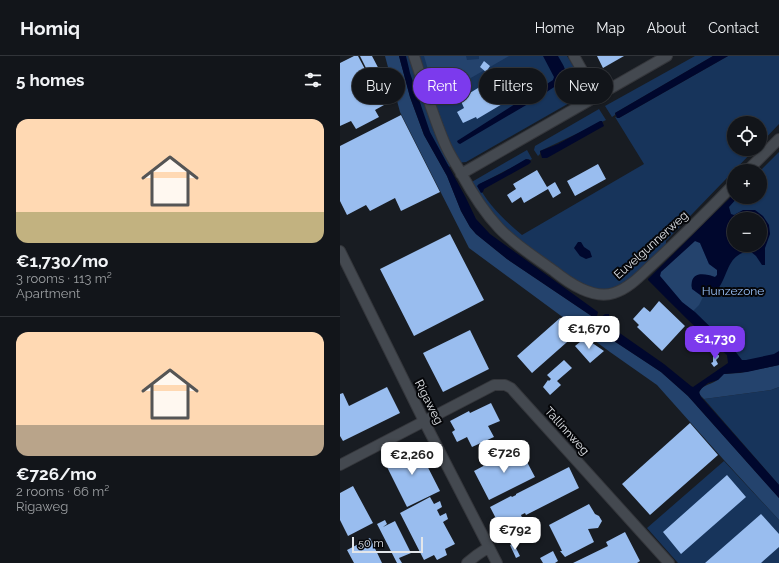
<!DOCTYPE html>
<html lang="en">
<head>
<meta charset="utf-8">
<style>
	body { margin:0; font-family:Raleway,sans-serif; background:#1b1e23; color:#f1f3f6; height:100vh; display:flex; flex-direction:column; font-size:15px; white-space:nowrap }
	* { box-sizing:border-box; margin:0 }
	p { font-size:13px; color:#9c9fa2 }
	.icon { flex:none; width:22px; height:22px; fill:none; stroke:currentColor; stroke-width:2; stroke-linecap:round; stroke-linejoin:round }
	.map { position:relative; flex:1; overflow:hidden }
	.sheet { display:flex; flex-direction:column; background:#12151a; width:340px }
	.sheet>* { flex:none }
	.banner { position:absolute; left:12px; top:12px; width:367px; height:36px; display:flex; gap:8px }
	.fabs { position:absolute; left:387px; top:60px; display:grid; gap:8px }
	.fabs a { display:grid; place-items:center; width:40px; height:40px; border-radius:50%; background:#12151a; box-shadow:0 1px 3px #0004,0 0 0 1px #313439; font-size:20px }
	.scale { position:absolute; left:12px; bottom:10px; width:71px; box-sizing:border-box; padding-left:4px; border:2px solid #e3e6ea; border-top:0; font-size:11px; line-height:14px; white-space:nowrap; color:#e3e6ea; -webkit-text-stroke:3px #050609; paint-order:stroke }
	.price { position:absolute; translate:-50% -34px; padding:0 9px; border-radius:8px; background:#fff; color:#222; font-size:13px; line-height:26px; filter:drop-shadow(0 1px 2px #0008) }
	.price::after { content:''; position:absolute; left:50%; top:24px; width:12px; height:9px; margin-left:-6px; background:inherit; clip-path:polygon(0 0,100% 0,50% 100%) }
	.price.current { background:#7c3aed; color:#fff }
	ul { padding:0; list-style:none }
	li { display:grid; align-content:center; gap:8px; height:212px; padding:0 16px }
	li+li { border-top:1px solid #313439 }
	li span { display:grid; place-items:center; height:124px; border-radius:12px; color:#555 }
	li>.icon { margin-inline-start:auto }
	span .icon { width:72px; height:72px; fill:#fffc; stroke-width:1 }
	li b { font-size:17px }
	h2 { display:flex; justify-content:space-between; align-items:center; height:48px; padding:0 16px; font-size:17px }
	.pill { padding:0 14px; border-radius:18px; background:#12151a; box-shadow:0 1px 3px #0004,0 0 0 1px #313439; font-size:14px; line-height:36px }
	.pill.current { background:#7c3aed; color:#fff }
	header { display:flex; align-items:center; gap:24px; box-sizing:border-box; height:56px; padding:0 20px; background:#12151a; border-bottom:1px solid #313439 }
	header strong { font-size:19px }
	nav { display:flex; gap:22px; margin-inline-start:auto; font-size:14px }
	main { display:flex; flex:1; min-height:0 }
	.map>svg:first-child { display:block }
	.green { fill:#17345b; fill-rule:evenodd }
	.forest { fill:#24436d }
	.water { fill:#00072d; fill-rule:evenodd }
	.building { fill:#99bdef }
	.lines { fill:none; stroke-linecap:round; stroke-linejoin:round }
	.street-casing { stroke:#35373c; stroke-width:12 }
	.street { stroke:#444950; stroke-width:10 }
	.labels { text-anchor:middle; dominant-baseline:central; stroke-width:4; stroke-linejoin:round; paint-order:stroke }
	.street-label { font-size:12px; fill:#e3e6ea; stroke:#050609 }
	.park-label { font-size:12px; fill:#99c1f8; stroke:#050609 }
</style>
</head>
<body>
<header>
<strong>Homiq</strong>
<nav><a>Home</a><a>Map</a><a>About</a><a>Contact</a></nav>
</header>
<main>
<section class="sheet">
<h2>5 homes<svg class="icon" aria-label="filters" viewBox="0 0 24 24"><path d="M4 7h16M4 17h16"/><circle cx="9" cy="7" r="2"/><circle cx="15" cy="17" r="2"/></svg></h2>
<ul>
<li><span style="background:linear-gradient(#ffd9b3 75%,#c2b280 0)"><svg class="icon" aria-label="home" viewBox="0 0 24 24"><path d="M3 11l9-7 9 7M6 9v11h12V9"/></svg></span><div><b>€1,730/mo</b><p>3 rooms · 113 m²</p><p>Apartment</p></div></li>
<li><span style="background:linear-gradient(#ffd9b3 75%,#b9a48a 0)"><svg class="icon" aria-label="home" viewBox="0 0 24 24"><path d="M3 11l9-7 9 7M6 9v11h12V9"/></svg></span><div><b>€726/mo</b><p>2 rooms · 66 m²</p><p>Rigaweg</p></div></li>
</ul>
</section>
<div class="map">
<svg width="439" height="507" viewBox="0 0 439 507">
	<rect width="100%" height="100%" fill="#181c22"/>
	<!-- green -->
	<path class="green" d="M60 0H227C236 15 249 32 231 46L126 106C120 107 115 106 109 111L107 108 103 111Z
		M355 0H373L275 57V59L272 61 265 50Z
		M388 0H439V68L420 88V67H394V93H415L326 185V192L278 233 256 235 224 219 161 170 130 127 187 94 192 103 190 104 188 103 138 129C147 147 165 165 182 179L304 108 275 61 279 62Z
		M259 53 266 64 200 95V98L198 100 194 94 195 90Z
		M439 96V301L406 312 312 222 394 141H420V115ZM394 163H420V189H394Z
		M439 331V429L364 343 431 334Z
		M384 405 439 464V507H338L307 472Z"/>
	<!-- forest -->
	<path class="forest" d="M45 0H59L70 41 84 79 107 120 121 155 130 171 136 178 167 203 253 261 257 260 260 262 265 277 271 283 321 316 348 340 439 442V464L383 403 317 329 270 296 129 192 60 56Z
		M84 0H126L127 4 139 3V0H169L122 27 98 47Z
		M355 185 360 187 369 208 378 214V218L375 221 370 219 353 223 351 230 355 235 363 241 359 249 353 255 342 246 320 220V216Z
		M439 309V331L431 334 364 343 359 338C360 329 370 329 376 325 379 323 381 320 383 318L400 317Z"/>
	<!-- water -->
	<path class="water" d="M59 0H66L70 17 90 76 126 142 136 163 150 178 258 256 257 260 253 261 167 203 136 178 130 171 121 155 107 120 84 79 70 41Z
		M203 0H218C223 9 230 17 222 26L188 48 120 88 118 87 117 85 213 24 214 21Z
		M373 0H388L279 62H277L275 57Z
		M260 65H262L264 70 207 102H202L200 95 218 88Z
		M186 103 190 104 191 106 189 108 144 133 143 136 141 137 137 130 139 128 162 117Z
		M394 138V141H398L389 151 391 158 394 159 403 154H415L423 160 429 169 430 178 425 192V209H422L416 200 410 195C387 198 389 218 378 233 376 236 371 239 368 241H363L352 233C349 215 364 217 375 221L377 219V214L369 208 360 187 355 185 321 216 320 220 342 246 355 256 395 295 402 304H406L434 298 439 295V309L407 316 384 318 378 324 368 327 362 332 359 336 361 341 439 429V442L348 340 321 316 271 283 263 274 260 262 265 258H269V264L271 271 324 308 351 330 353 331 388 307 387 299C359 276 334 250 308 224V223ZM394 163H420V189H394Z
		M238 186H241L244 191 250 195 252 201 246 203 240 200 234 192Z"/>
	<!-- building -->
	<path class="building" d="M14 0H18L44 49 35 54 39 61 16 73 11 65 0 70V7Z
		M20 0H32L42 19 32 24Z
		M257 0H284L263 12Z
		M144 5 150 10 146 16 140 11Z
		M156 21 169 44 137 63 136 61 123 67 117 56 124 52 120 43Z
		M61 59 100 136 61 155 55 142 30 155 26 149 7 159 0 145V90Z
		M258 108 266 123 235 140 227 125Z
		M197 114 207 131 215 126 221 137 213 142 208 133 184 147 181 141 172 147 167 139 176 133 173 128Z
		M110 178 144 244 74 280 40 213Z
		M319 245 345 270 322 295 297 271 299 269 293 263 302 253 304 251 310 256Z
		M220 262 235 279 192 317 177 300Z
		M130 274 149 313 103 336 83 297Z
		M245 282 264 295 250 307 235 290Z
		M374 299H379V301L376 304 378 308 374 311 371 307 373 306V301Z
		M224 304 232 312 217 325 221 329 210 339 203 331 208 324 209 325 211 323 207 319Z
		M47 331 60 357 3 385 0 380V338L3 337 9 350Z
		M151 347 160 365 148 370 154 381 132 391 127 381 117 386 112 376 115 374 110 365 129 355 130 357Z
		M350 367 378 399 310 459 282 428Z
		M76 388 100 435 67 451 44 405Z
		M179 391 195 421 149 444 134 415Z
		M229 411 239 432 186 459 185 457 181 459 186 471 171 479 169 476 164 478 150 451 171 440 172 441 176 439V438Z
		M387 419 406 441 341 498 323 476Z
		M13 430 33 467 8 480 0 464V437Z
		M90 441 94 448 100 445 102 451 97 454 100 460 106 457 108 463 103 466 115 488 105 493 107 499 97 504 94 499 84 504 60 457Z
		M249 448 255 458 259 460 262 465 258 472 248 473 254 486 225 501 220 495H222L209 469Z
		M421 458 439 478V491L421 507H365Z
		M45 464 47 468 43 471 55 465 71 497 59 502 62 507H57L37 468Z
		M285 476 300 505 297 507H233L268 490 266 486Z
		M30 482 42 507H14L7 494Z
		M174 488 180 500 176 502 170 489Z
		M213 495 218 505 215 507H203L200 502Z"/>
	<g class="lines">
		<!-- street casing -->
		<g class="street-casing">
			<path id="street" d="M74 0C84 30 93 60 105 88 109 98 116 108 121 117 132 137 144 156 159 172 175 189 195 201 214 215 229 227 253 244 274 237 290 232 302 218 314 207 342 181 368 155 394 128
				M234 0 256 39
				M407 115 439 83
				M121 118 327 0
				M0 195 84 365 157 507
				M0 409 154 329H165L171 332 329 507
				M127 507 137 499 149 491"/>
		</g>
		<!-- street -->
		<use href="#street" class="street"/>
	</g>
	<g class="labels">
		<!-- street labels -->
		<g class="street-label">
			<text transform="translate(311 189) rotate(-42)">Euvelgunnerweg</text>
			<text transform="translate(89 346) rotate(63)">Rigaweg</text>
			<text transform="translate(227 375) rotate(48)">Tallinnweg</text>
		</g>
		<!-- park labels -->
		<g class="park-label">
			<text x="393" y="235">Hunzezone</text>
		</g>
	</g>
</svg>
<div class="fabs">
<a><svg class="icon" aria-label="locate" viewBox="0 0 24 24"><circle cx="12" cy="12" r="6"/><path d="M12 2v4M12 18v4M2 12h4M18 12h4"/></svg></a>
<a>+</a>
<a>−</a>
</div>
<div class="scale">50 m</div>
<b class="price" style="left:249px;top:294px">€1,670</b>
<b class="price current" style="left:375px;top:304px">€1,730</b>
<b class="price" style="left:164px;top:418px">€726</b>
<b class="price" style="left:72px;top:420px">€2,260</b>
<b class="price" style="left:175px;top:495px">€792</b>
<div class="banner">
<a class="pill">Buy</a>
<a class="pill current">Rent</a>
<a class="pill">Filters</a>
<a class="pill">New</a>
</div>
</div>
</main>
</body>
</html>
